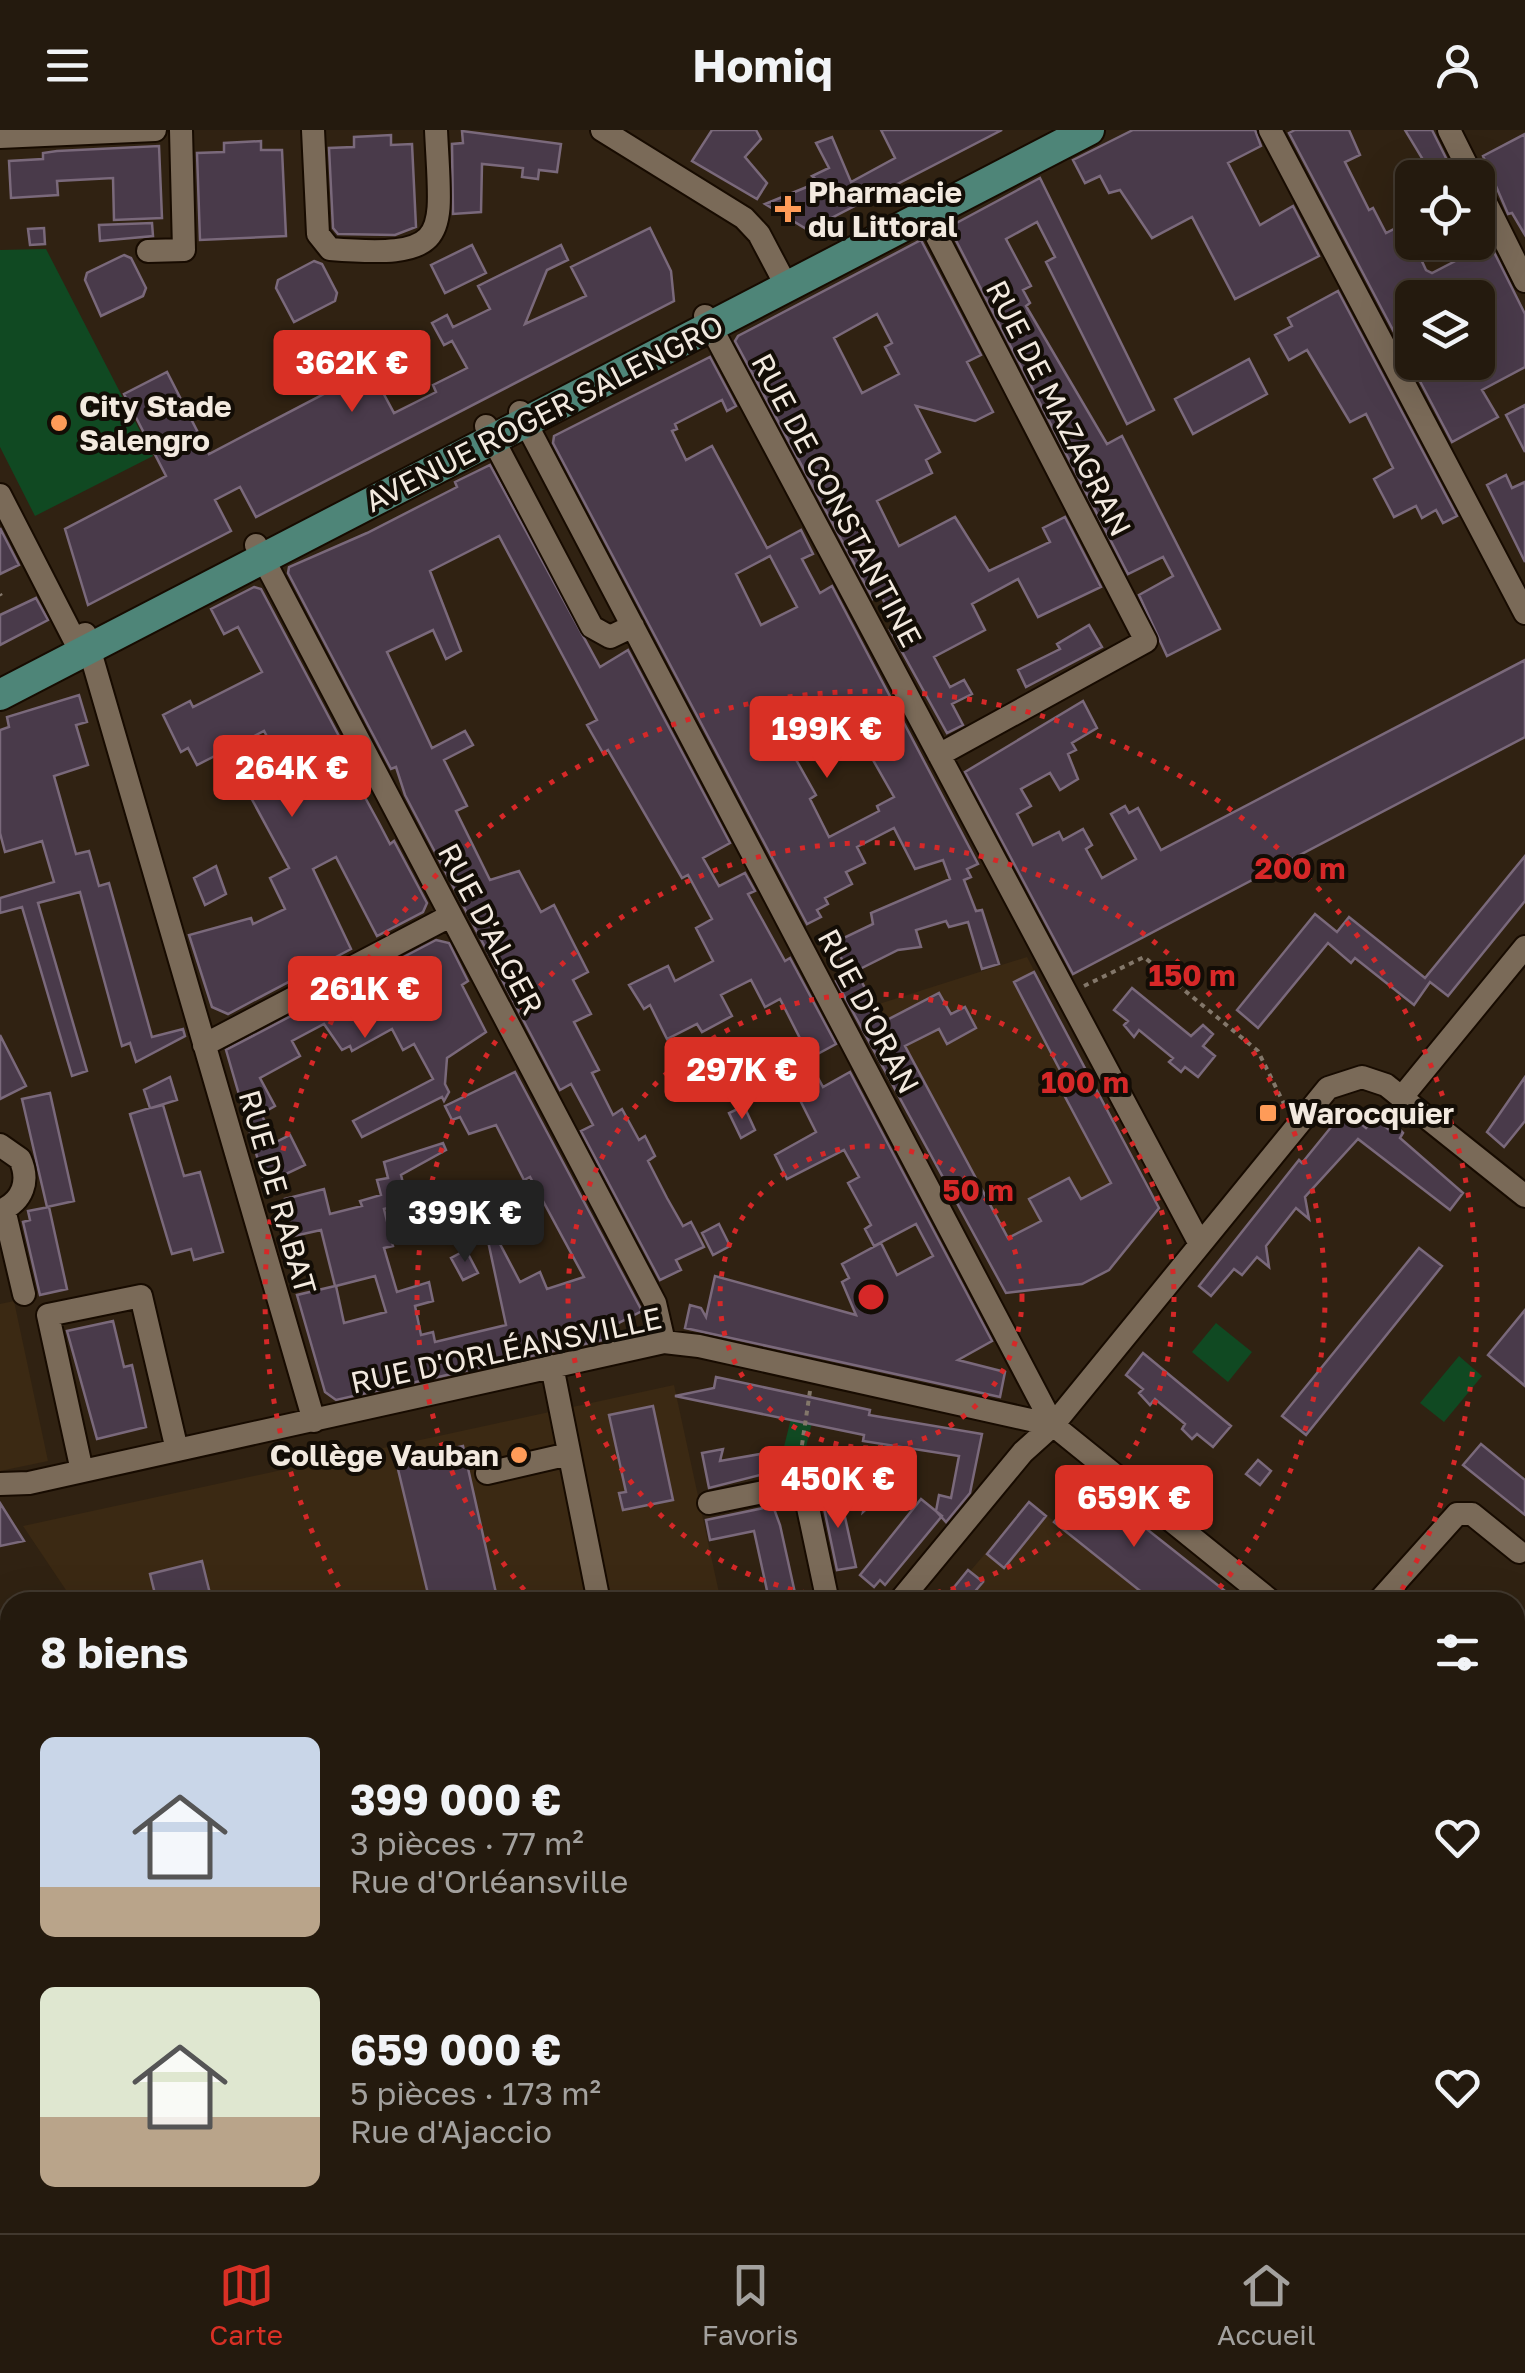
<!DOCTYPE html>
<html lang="fr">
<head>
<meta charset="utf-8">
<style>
	body { margin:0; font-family:"Golos Text",sans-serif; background:#30271c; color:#f1f3f6; height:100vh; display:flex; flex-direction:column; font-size:38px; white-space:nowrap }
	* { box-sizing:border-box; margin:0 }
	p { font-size:32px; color:#a3a19e }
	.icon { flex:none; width:55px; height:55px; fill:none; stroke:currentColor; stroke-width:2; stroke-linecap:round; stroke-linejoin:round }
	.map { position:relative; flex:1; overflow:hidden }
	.details { position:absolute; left:0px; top:1462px; width:1525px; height:642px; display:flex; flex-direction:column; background:#241a0e; border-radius:30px 30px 0 0; box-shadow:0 10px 40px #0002,0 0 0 2px #41382e }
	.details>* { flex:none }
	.controls { position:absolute; left:1395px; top:30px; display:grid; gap:20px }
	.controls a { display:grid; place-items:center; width:100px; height:100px; border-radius:15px; background:#241a0e; box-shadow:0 10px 40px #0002,0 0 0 2px #41382e; font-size:50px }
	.price { position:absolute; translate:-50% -85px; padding:0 22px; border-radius:10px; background:#d93025; color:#fff; font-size:32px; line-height:65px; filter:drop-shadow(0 2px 5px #0008) }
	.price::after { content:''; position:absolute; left:50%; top:60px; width:30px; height:22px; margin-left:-15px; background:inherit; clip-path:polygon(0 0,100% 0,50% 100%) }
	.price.on { background:#222; color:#fff }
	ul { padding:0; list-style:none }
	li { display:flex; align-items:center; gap:30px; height:250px; padding:0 40px }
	li span { display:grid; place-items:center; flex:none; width:280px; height:200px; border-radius:15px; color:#555 }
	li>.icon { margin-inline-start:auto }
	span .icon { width:120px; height:120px; fill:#fffc; stroke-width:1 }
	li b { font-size:42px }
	h2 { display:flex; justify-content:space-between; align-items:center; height:120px; padding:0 40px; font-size:42px }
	header { display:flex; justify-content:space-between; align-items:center; height:130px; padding:0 40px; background:#241a0e; font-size:45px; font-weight:700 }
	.tab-bar { display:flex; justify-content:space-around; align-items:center; height:140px; border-top:2px solid #41382e; background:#241a0e; font-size:28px; color:#a3a19e }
	.tab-bar a { display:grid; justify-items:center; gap:5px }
	.tab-bar .on { color:#d93025 }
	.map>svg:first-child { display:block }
	.built { fill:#3b2913 }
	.green { fill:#104922 }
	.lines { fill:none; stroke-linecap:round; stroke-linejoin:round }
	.stream { stroke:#001616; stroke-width:6 }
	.building { fill:#493a4a; stroke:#7a697b; stroke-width:2.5; fill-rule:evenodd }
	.minor-casing { stroke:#170b00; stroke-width:26 }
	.major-casing { stroke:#170b00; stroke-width:34 }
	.path { stroke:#83776a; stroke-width:4; stroke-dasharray:5 5; stroke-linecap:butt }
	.minor { stroke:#7a6a58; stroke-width:22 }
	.major { stroke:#4e8578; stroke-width:30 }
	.ring { fill:none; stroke:#d62828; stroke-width:5; stroke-dasharray:5 10 }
	.poi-dot { fill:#fe9b58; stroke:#130d06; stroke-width:4 }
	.labels { text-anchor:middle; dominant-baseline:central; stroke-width:8; stroke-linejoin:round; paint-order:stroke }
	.poi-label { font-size:30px; font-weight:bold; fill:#f2e9df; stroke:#130d06; text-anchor:start }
	.street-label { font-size:30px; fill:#f2e9df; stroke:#130d06 }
	.centre { fill:#d62828; stroke:#130d06; stroke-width:5 }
	.ring-label { font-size:30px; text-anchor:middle; font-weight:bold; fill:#d62828; stroke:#130d06; stroke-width:8; stroke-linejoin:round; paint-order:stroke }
</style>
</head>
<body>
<header><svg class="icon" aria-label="menu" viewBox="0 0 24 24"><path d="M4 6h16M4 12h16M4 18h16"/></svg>Homiq<svg class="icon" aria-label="person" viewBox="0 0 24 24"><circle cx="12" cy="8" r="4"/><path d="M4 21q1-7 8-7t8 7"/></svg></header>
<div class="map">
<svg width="1525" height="2103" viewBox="0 0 1525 2103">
	<rect width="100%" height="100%" fill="#302212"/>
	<!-- built -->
	<path class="built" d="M1027 827 1159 1078 1109 1140 1082 1154 1006 1163 860 880Z
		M14 1171 48 1331 0 1341V1174Z
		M674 1255 721 1472H74L23 1396Z
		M1086 1351 1181 1426 1141 1472 1126 1467 1121 1472H944L1029 1372 1054 1391Z
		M551 2095H1158L1164 2103H549Z"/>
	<!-- green -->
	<path class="green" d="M46 119 153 326 35 386 0 317V120Z
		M1216 1193 1252 1222 1228 1252 1192 1222Z
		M1459 1226 1482 1246 1444 1292 1420 1273Z
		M797 1264 818 1269 803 1329 779 1337Z
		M0 1559 10 1564V1643L0 1628Z
		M1525 1840V2103H1313L1322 2095H1515V1852Z"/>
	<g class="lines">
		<!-- stream -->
		<path class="stream" d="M1515 2038 1525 2025
			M1462 2103 1469 2095"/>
	</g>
	<!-- building -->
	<path class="building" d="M712 0H756L761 9 745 27 767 53 757 69 692 31Z
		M881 0H1002L808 100 765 74 819 52 812 46 829 38 816 13 832 7 851 52 895 28Z
		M1133 0H1255L1261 16 1228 33 1260 95 1293 76 1319 126 1235 169 1192 87 1152 108 1120 60 1109 63 1100 46 1085 53 1073 30Z
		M1295 0H1349L1360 25 1345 32 1369 80 1373 78 1386 103 1396 98 1407 120 1415 116 1426 140 1432 143 1463 127 1461 122 1471 118 1468 112H1489L1525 184V237L1482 260 1498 287 1452 312 1289 3ZM1412 168H1478V232H1412Z
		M1405 0H1432L1456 48H1434Z
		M462 1 561 14 557 42 539 40 538 49 522 47 523 38 482 34 481 82 453 84 452 14 463 13Z
		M1525 4V105L1512 83 1508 84 1483 26Z
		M391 5V15L412 14 416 97 395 105 338 104 333 98 329 18 354 17V7Z
		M261 11V20H282L286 106 200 110 197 23 224 22V13Z
		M159 16 162 88 114 90 113 48 57 51 58 65 11 68 9 31 43 29V23L57 21Z
		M1040 48 1154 280 1127 294 1046 132 1055 127 1037 92 1006 109 1031 156 1023 160 1030 173 1026 176 1107 314 1122 306 1220 499 1167 526 1139 465 1173 446 1163 427 1128 444 949 97Z
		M152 93 153 106 100 111 99 95Z
		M44 98 45 114 30 115 28 99Z
		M650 98 671 141 674 171 256 387 240 357 215 370 231 401 88 475 65 399 166 346 124 264 167 242 209 324 389 230 397 245 379 255 394 283 436 262 433 255 467 238 452 211 444 215 432 193 447 185 453 197 490 179 478 156 561 115 568 130 547 140 525 194 586 166 571 137Z
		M921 110 981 225 967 232 993 282 975 291 916 276 940 322 926 330 932 343 877 371 899 416 955 387 989 441 1050 412 1043 398 1065 387 1101 457 1038 487 1018 449 972 474 985 500 934 527 950 557 964 550 972 564 952 574 963 595 947 603 890 500 897 497 880 464 873 469 735 211 738 206ZM877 184 892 213 885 217 899 244 862 263 834 208Z
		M472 115 486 143 445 163 431 135Z
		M124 125 131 128 146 158 143 166 101 186 85 150 87 143Z
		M314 131 322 134 337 163 335 171 294 192 276 158 278 150Z
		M1338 161 1457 386 1443 393 1436 380 1422 388 1416 376 1394 387 1374 349 1393 338 1366 284 1350 292 1307 220 1289 230 1275 205 1292 196 1288 188Z
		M710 227 736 276 727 281 722 270 675 294 677 299 672 301 686 330 712 316 767 418 801 400 813 424 802 429 820 463 832 456 978 734 967 739 971 747 964 750 976 781 982 780 999 834 982 839 968 792 949 797 946 791 916 800 921 817 898 820 856 841 883 892 939 863 951 884 965 877 976 898 947 914 939 899 905 916 1008 1108 1041 1091 1029 1069 1069 1048 1081 1069 1111 1053 1055 948 1062 944 1014 852 1034 842 1159 1078 1109 1140 1082 1154 1006 1163 836 851 850 844 833 813 873 794 871 783 950 749 943 730 915 739 894 698 857 717 865 733 846 742 852 754 825 768 828 774 817 780 821 787 807 794 553 313 554 306ZM770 426 797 477 761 495 736 444ZM845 599 851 612 860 607 894 667 877 676 879 681 829 707 810 669 816 665 794 626Z
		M1249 229 1267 264 1193 304 1175 269Z
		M1525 275V322L1506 285Z
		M490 335 600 537 628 520 730 713 703 728 719 756 745 743 755 761 748 764 785 831 790 828 836 914 810 928 780 869 765 877 751 850 721 865 732 886 702 902 697 894 667 909 650 875 644 879 629 855 668 836 675 851 713 831 696 798 712 789 688 745 682 748 608 620 603 623 587 595 597 590 499 406 430 441 461 521 446 529 433 500 387 522 432 618 465 601 473 615 444 630 467 676 456 681 490 750 519 741 541 782 554 775 588 842 573 850 591 884 574 892 599 940 592 943 613 985 622 979 639 1010 645 1006 655 1026 648 1031 667 1068 683 1096 691 1092 704 1117 676 1130 681 1140 660 1150 581 1001 593 995 571 954 560 960 405 665 396 637 391 639 288 443 289 437 367 403 457 357 455 352Z
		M1506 345 1512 358 1525 352V432L1487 355Z
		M0 398 19 435 0 444Z
		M254 457 261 459 366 657 361 660 379 693 390 714 394 711 427 773 423 782 377 806 336 727 313 739 351 819 228 884 212 877 189 805 251 788 253 794 285 779 270 748 289 738 249 664 297 638 282 608 271 614 264 601 197 635 188 618 181 622 163 585 190 571 193 577 262 542 238 497 224 504 211 479Z
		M36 468 48 490 0 515V485Z
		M1089 495 1102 517 1026 557 1018 540 1060 519 1057 514Z
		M1525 530V607L1073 844 965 642 1083 571 1097 598 1072 613 1076 620 1068 624 1078 649 1060 660 1050 643 1021 659 1031 676 1017 684 1033 715 1059 702 1063 710 1083 699 1092 715 1086 719 1102 748 1136 729 1111 684 1125 676 1129 683 1138 678 1161 720Z
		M79 565 87 592 76 595 88 635 54 646 76 724 89 721 99 756 109 753 152 907 183 899 185 906 136 932 130 913 122 916 80 762 38 773 87 941 72 946 22 777 0 783V768L54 752 42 711 5 722 0 703V600L9 597 7 587Z
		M1525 726V771L1448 866 1430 852 1414 875 1355 828 1351 833 1328 813 1258 898 1237 880 1315 784 1337 802 1349 787 1425 848Z
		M216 736 226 764 205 775 194 748Z
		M436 810 449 813 468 851 462 855 486 902 447 928 445 954 449 962 444 971 442 967 362 1007 353 991 433 949 414 914 403 920 392 899 352 921 350 916 342 920 324 894 292 911 300 926 260 948 275 976 261 984 276 1012 290 1005 305 1035 265 1054 226 920Z
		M1132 858 1191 906 1203 895 1213 904 1203 916 1215 926 1198 947 1185 937 1181 942 1169 932 1173 928 1139 900 1134 907 1124 895 1128 891 1114 880Z
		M0 905 26 956 0 969Z
		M804 922 823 957 850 942 992 1211 958 1230 1005 1242 1000 1267 685 1198 690 1175 701 1178 706 1187 715 1146 856 1185 842 1152 849 1148 842 1134 881 1113 897 1145 933 1126 916 1094 874 1116 865 1099 871 1095 848 1053 859 1047 844 1020 787 1049 775 1025 816 1002 782 934Z
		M515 942 642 1181 613 1196 616 1207 336 1270 325 1262 297 1165 335 1156 321 1100 294 1106 285 1069 324 1059 330 1084 362 1076 360 1071 381 1065 377 1050 388 1048 384 1032 443 1013 446 1020 401 1045 408 1073 384 1079 393 1116 384 1118 397 1162 429 1152 433 1171 415 1176 421 1205 433 1202 435 1212 506 1195 485 1097 490 1095 520 1152 540 1142 547 1159 584 1147 530 1047 524 1050 496 995 469 1004 460 987 452 990 445 976ZM375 1146 386 1182 344 1193 336 1156Z
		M170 947 177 970 151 978 163 975 184 1046 200 1042 223 1122 194 1130 191 1119 172 1124 130 984 150 978 144 960Z
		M1525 947V991L1504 1017 1487 1002Z
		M50 963 74 1071 47 1077 22 969Z
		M744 976 755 1000 741 1008 729 983Z
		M1345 980 1366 998 1375 988 1388 999 1393 992 1403 1003 1400 1008 1463 1063 1450 1080 1358 1009 1305 1067 1309 1089 1296 1078 1266 1116 1269 1137 1257 1127 1242 1145 1234 1139 1211 1166 1199 1156 1299 1030 1302 1033Z
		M49 1077 67 1159 40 1165 23 1092 30 1090 28 1081Z
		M719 1094 730 1116 713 1125 702 1103Z
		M1419 1118 1442 1136 1306 1305 1282 1286Z
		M466 1120 478 1143 463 1150 451 1128Z
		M1525 1180V1256L1488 1225Z
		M113 1191 124 1237 132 1235 146 1297 97 1309 67 1201Z
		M1143 1223 1231 1296 1213 1317 1197 1304 1192 1309 1182 1299 1185 1294 1155 1269 1150 1275 1139 1263 1143 1259 1126 1245Z
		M716 1247 870 1280 869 1285 982 1304 970 1363 946 1392 936 1381 939 1365 951 1368 959 1326 863 1311 864 1305 675 1266 714 1258Z
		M653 1276 673 1370 623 1380 619 1363 626 1362 609 1285Z
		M1481 1314 1525 1350V1385L1463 1335Z
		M463 1316 498 1472H430L396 1331Z
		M723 1319 720 1331 772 1322 776 1341 709 1358 702 1323Z
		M1258 1330 1271 1341 1260 1355 1246 1344Z
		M901 1348 863 1382 869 1354Z
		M1086 1351 1225 1461 1216 1472H1154L1054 1392Z
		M839 1360 856 1437 837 1440 821 1364Z
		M921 1369 942 1386 885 1455 880 1450 874 1457 860 1445Z
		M1029 1372 1046 1386 1004 1438 987 1424Z
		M0 1373 24 1411 0 1416Z
		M773 1376 780 1395 797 1472H775L774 1464 768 1465 754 1401 710 1410 706 1390Z
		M202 1431 212 1472H157L150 1444Z
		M968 1440 983 1452 966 1472H942Z"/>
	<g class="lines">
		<!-- minor casing -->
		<g class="minor-casing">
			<path id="minor" d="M313 0 318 104 330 119C454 129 441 107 436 0
				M602 0 744 88 759 104 787 157
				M1270 0 1525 483
				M1449 0 1473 48
				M0 7 155 0
				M1478 57 1525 151
				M919 72 1146 511 939 625
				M148 121 184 120 181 0
				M705 186 1200 1114
				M520 282 1053 1295 1272 1472
				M486 296 592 497 610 507 633 496
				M0 365 74 509
				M256 415 655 1173 664 1212
				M85 504 314 1291
				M204 915 450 786
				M1402 967 1525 817
				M0 1015 20 1029C30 1051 23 1071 0 1081
				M4 1079 24 1164
				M552 1236 599 1472
				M82 1341 48 1185 141 1166 177 1320
				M487 1343 569 1324
				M0 1354 29 1353 664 1212 699 1216 1053 1295
				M709 1373 803 1354 828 1472
				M899 1472 1023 1322 1053 1295 1328 958 1362 947 1386 955 1525 1066
				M1378 1472 1457 1384H1472L1519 1422
				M0 1536 10 1538
				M0 1666 10 1681
				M1515 1671 1525 1679
				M0 1740 10 1734
				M1515 1920 1525 1908
				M1201 2095 1207 2103
				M1367 2103 1374 2095"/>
		</g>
		<!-- major casing -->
		<g class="major-casing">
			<path id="major" d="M0 565 1089 0"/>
		</g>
		<!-- path -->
		<path class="path" d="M0 464 1 466
			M1084 856 1144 827 1258 921 1285 976
			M799 1335 810 1261
			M0 1595 7 1590 10 1595
			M1515 1881 1525 1868
			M1515 1958 1525 1945
			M7 2103 10 2092
			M545 2103 547 2095
			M1337 2103 1344 2095
			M1398 2103 1404 2095"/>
		<!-- minor -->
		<use href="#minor" class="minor"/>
		<!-- major -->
		<use href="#major" class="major"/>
	</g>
	<!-- distance rings -->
	<g class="ring">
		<circle cx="871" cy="1167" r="151"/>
		<circle cx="871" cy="1167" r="303"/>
		<path d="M534 1471A454 454 0 1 1 1208 1471"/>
		<path d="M346 1470A606 606 0 1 1 1396 1470"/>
	</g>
	<!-- markers -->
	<g class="poi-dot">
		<path d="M783 64h10v10h10v10h-10v10h-10v-10h-10v-10h10z"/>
		<circle cx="59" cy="293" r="10"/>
		<rect x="1258" y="973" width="20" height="20" rx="5"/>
		<circle cx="519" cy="1325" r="10"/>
	</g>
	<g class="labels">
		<!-- poi labels -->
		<g class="poi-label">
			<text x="808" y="62">Pharmacie<tspan x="808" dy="34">du Littoral</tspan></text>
			<text x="79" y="276">City Stade<tspan x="79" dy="34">Salengro</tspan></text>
			<text x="1288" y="983">Warocquier</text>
			<text x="499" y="1325" text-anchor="end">Collège Vauban</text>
		</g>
		<!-- street labels -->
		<g class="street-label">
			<text transform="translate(1059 278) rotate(63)">RUE DE MAZAGRAN</text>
			<text transform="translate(544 283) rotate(-27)">AVENUE ROGER SALENGRO</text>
			<text transform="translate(837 370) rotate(62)">RUE DE CONSTANTINE</text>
			<text transform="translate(491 799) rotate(62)">RUE D'ALGER</text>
			<text transform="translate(869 881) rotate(62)">RUE D'ORAN</text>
			<text transform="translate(278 1062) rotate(74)">RUE DE RABAT</text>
			<text transform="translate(506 1220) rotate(-12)">RUE D'ORLÉANSVILLE</text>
		</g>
	</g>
	<circle cx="871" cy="1167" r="15" class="centre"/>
	<g class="ring-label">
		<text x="1300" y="749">200 m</text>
		<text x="1192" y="856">150 m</text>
		<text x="1085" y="963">100 m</text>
		<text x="978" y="1071">50 m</text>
	</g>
</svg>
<div class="controls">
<a><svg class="icon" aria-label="locate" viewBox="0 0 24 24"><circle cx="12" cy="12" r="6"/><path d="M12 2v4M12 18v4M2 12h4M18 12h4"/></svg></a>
<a><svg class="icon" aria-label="layers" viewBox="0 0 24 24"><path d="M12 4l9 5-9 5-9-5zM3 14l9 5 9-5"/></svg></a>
</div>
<b class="price" style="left:352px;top:285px">362K €</b>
<b class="price" style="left:827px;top:651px">199K €</b>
<b class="price" style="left:292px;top:690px">264K €</b>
<b class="price" style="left:365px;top:911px">261K €</b>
<b class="price" style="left:742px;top:992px">297K €</b>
<b class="price on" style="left:465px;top:1135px">399K €</b>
<b class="price" style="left:838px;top:1401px">450K €</b>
<b class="price" style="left:1134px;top:1420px">659K €</b>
<section class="details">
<h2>8 biens<svg class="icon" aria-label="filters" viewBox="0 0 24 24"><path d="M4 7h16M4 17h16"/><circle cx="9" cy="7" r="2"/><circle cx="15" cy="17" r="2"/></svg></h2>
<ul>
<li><span style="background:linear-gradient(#c9d6e8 75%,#b9a48a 0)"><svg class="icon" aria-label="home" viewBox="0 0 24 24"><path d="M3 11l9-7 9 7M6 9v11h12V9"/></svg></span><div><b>399 000 €</b><p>3 pièces · 77 m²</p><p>Rue d'Orléansville</p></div><svg class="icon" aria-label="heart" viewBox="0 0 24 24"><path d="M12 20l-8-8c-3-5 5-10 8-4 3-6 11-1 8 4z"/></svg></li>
<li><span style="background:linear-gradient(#dfe7d0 65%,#b9a48a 0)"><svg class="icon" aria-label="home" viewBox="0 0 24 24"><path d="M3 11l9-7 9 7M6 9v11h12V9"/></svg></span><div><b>659 000 €</b><p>5 pièces · 173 m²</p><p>Rue d'Ajaccio</p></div><svg class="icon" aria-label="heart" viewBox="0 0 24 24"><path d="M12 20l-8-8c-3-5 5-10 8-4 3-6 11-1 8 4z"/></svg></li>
</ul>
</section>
</div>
<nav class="tab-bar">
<a class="on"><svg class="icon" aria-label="map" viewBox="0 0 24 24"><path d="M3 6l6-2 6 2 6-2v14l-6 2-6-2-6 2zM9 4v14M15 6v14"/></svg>Carte</a>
<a><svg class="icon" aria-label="saved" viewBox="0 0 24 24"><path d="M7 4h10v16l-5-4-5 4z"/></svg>Favoris</a>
<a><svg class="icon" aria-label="home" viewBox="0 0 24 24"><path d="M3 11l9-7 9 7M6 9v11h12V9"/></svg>Accueil</a>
</nav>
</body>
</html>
